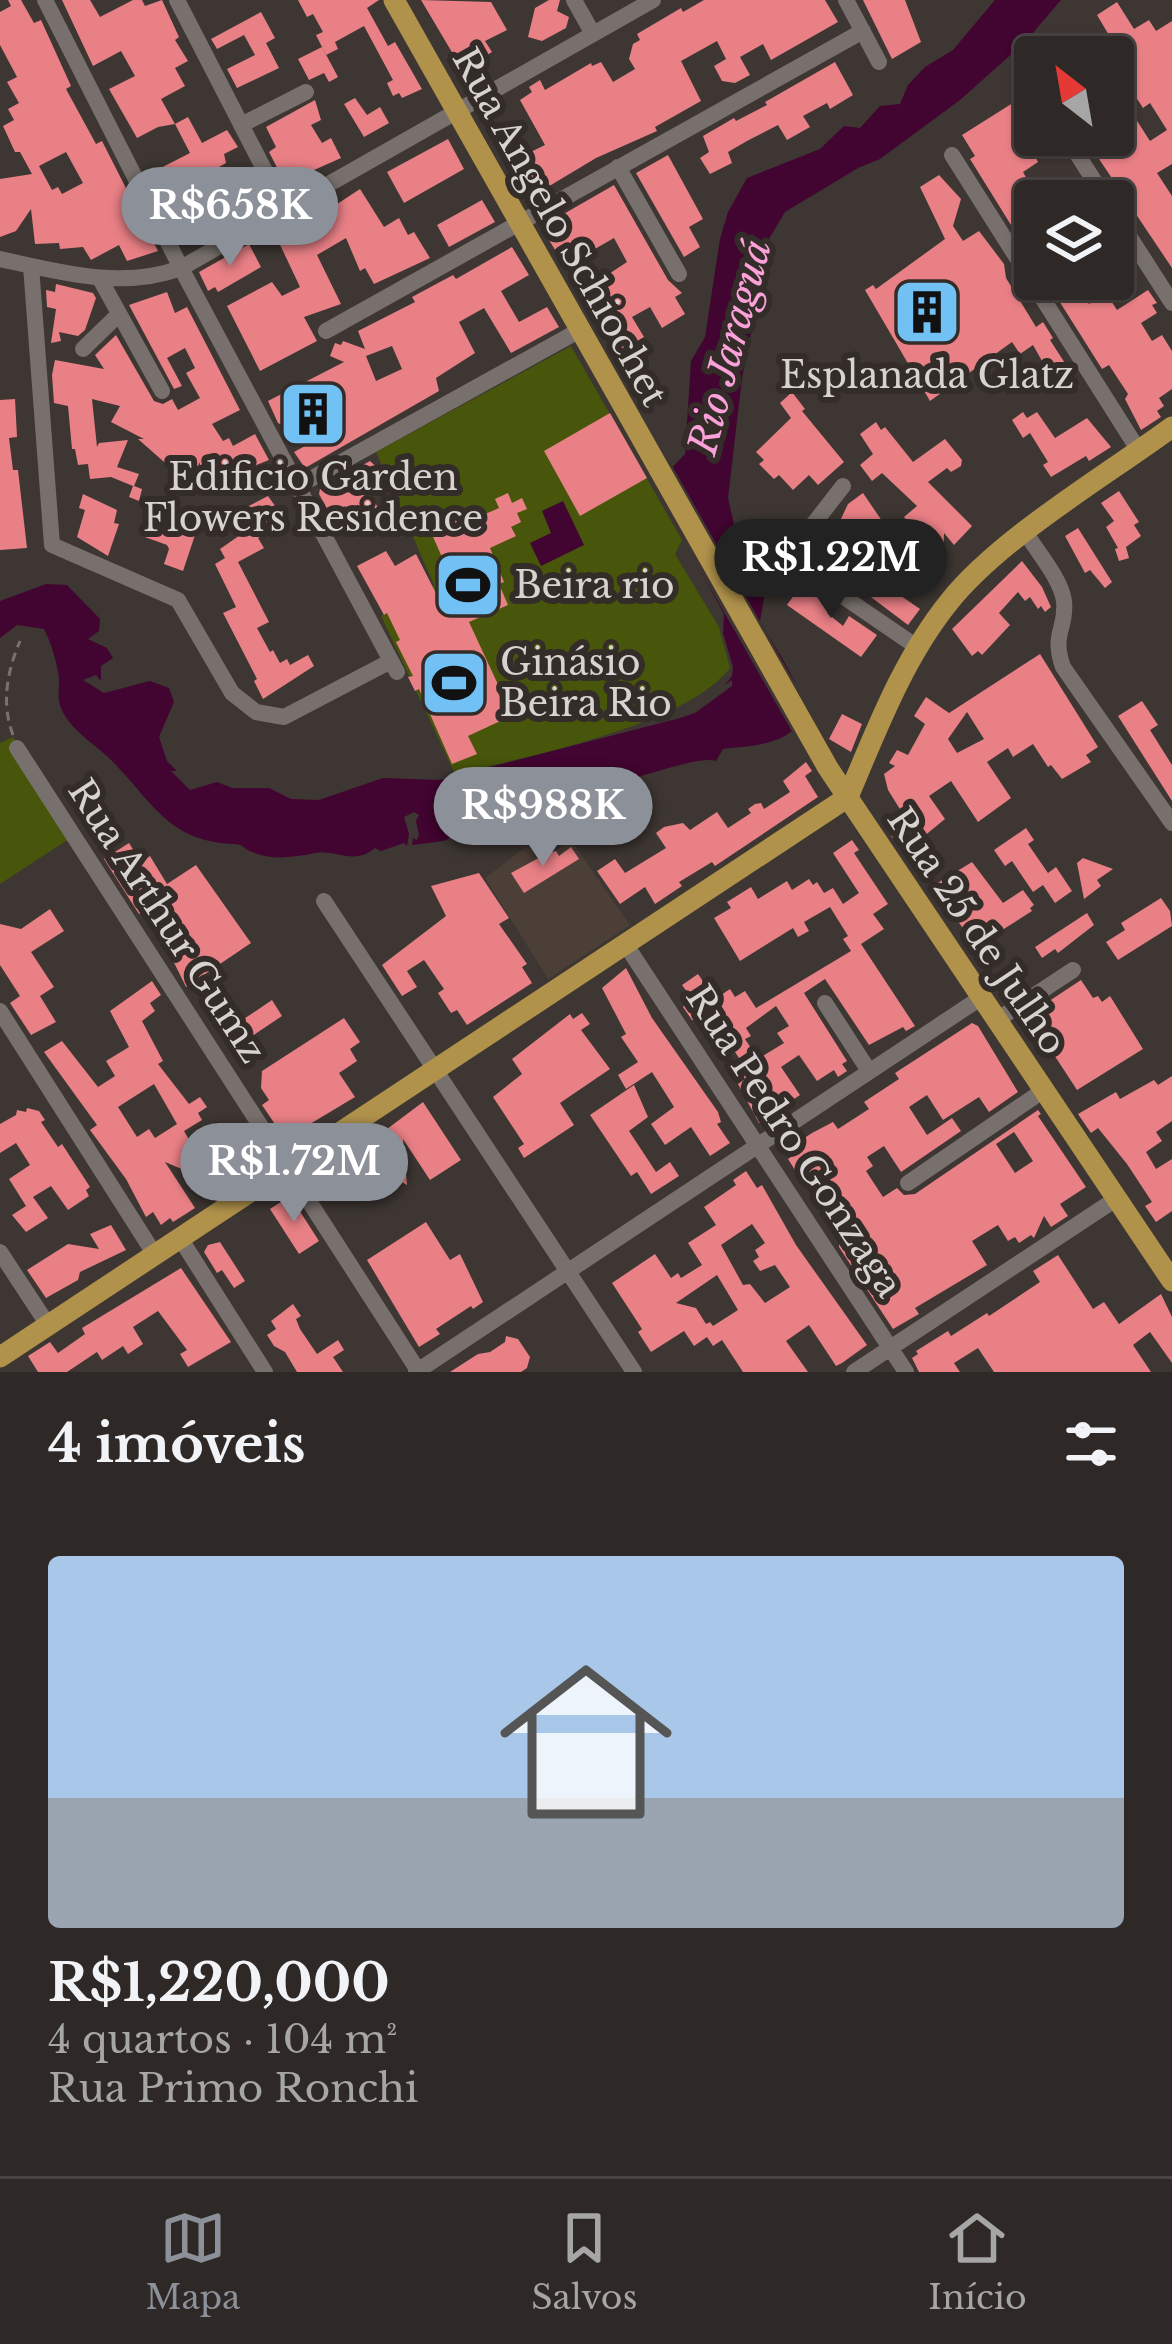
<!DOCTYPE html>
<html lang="pt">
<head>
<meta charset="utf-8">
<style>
	body { margin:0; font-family:"Libre Baskerville",serif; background:#36302e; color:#f1f3f6; height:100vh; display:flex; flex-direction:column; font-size:45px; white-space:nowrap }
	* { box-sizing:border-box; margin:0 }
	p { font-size:39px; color:#a7a6a7 }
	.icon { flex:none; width:66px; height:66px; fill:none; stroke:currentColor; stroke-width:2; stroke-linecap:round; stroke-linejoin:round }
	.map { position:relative; height:1372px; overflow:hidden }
	.sheet { display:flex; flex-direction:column; background:#2e2826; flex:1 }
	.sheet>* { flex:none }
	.needle { width:78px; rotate:329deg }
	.fabs { position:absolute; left:1014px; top:36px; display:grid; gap:24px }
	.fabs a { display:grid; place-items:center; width:120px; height:120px; border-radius:12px; background:#2e2826; box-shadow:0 3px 9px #0004,0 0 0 3px #494443; font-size:60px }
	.price { position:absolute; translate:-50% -102px; padding:0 27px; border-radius:42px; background:#8c9099; color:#fff; font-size:39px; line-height:78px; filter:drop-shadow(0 3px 6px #0008) }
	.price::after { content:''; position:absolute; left:50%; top:72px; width:36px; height:27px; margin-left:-18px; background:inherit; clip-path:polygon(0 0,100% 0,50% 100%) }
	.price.selected { background:#222; color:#fff }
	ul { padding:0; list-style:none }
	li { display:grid; align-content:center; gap:24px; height:636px; padding:0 48px }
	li+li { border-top:3px solid #494443 }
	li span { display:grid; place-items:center; height:372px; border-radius:12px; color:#555 }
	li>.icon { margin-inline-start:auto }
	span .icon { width:216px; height:216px; fill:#fffc; stroke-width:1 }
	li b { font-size:51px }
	h2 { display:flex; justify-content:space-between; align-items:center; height:144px; padding:0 48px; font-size:51px }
	.dock { display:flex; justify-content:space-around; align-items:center; height:168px; border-top:3px solid #494443; background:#2e2826; font-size:33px; color:#a7a6a7 }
	.dock a { display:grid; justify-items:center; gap:6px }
	.dock .selected { color:#8c9099 }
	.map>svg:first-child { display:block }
	.built { fill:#4c3f38 }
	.green { fill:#47560a }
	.water { fill:#420430 }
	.pier { fill:#3d3632 }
	.building { fill:#e98086; fill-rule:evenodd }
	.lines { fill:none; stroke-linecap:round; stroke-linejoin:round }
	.path { stroke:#797370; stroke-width:3; stroke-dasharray:9 6; stroke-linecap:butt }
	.minor { stroke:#78706c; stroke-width:16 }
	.major { stroke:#b0924b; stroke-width:21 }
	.labels { text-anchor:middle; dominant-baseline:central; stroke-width:12; stroke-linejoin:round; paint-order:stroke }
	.street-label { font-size:36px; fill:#d7d3d0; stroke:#332c28 }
	.poi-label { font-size:36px; fill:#d7d3d0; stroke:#332c28 }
	.water-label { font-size:39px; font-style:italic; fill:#fba0d8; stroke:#332c28 }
</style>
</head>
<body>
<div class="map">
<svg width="1172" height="1372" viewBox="0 0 1172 1372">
	<rect width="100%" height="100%" fill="#3d3632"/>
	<!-- built -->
	<path class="built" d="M570 839 630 925 548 979 485 878 527 846 549 844 556 850Z"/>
	<!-- green -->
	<path class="green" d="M571 346 682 540 675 554 719 627 730 668C687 725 526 757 455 774L381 616 434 585 376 452Z
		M13 737 72 837 0 884V743Z"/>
	<!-- water -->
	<path class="water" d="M995 0H1061L1025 42 960 100 880 159 858 168 785 212 764 247 750 297 756 308 742 378 728 498 736 533 764 599 760 621C780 660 841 728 762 744 750 747 736 747 723 749L716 761C696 754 622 787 593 785L592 788 576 789 546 802 511 787 499 793 495 822 475 823 444 841 412 845 413 838 417 840 419 835 416 821 419 815 414 812 404 817 409 834 407 846 404 843 381 851 375 848C354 866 335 849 315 853 293 857 273 861 252 852 242 848 245 845 235 844 168 842 153 802 111 760 94 743 70 730 61 708 56 697 61 684 58 672 56 659 50 640 44 629L17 625 0 638V601L46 584 67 585 100 619 99 631 88 639 107 648 113 658 101 666V681L96 675 83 680 104 693 150 681 169 688 174 702 159 737 167 761 177 771H171L190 790 217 782 232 788H269L291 799 319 800 383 778 440 780 680 718 695 713 732 686V680L725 685 732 676 733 667 723 633 724 614 677 526 671 469 685 454 691 361 705 337 720 239 728 212 747 178 820 149 844 126 860 128 880 106 900 104 908 85 925 67 953 50Z
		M563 501 584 545 541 566 530 543 551 533 542 511Z"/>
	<!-- pier -->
	<path class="pier" d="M670 462 808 706V721L795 737 665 508V466Z"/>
	<!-- building -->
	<path class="building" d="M8 0H21L34 23 41 20 71 86 66 89 96 144 102 141 158 251 127 261 119 245 91 260 83 247 60 249 59 243 35 244 31 209 16 231 0 237V179L32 174 20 152H15L3 126 14 120 8 109 19 103 7 82 17 77 0 45V12L11 6ZM66 152 83 183 62 194 58 187 52 190 39 166Z
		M62 0H90L100 17 133 0H142L145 6 162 0 179 37 175 40 188 61 175 68 185 86 161 99 175 124 158 127 137 138 109 89 135 76 121 51 93 66Z
		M298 0H379L367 8 388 46 395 42 422 89 402 98 399 93 393 96 387 83 393 80 364 26 335 42 338 49 326 55 316 35 323 32 313 14 307 17Z
		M421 0 491 2 507 30 485 41 492 52 455 74 446 57 453 54Z
		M549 0H560L557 11 569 17 566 28 542 41 528 37 535 8Z
		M704 0H825L838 22 771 60 763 44 740 57 750 75 735 83 722 81 714 66 726 59 717 41 681 61 701 101 655 127 657 131 596 158 526 200 506 164 545 145 520 100 532 92 529 87 540 80 545 90 591 63 592 66 601 62 613 82 635 69 629 59 633 44 640 40 637 34 681 8 683 12Z
		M863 0H905L921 42 892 59Z
		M1117 2 1134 29 1149 20 1156 31 1172 21V164L1157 173 1172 196V268L1089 144 1092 142 1087 135H1113V104L1123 119 1132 113 1150 141 1167 130 1150 103 1143 108 1126 82 1113 91V57H1093L1113 42 1097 15Z
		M261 12 275 38 266 43 279 68 237 88 227 69 255 55 244 35 217 49 211 39Z
		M322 47 338 77 329 82 324 73 309 80 298 59Z
		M835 62 853 95 830 109 827 103 803 116 810 127 787 140 778 125 747 141 728 152 732 163 710 174 700 158 709 152 703 136 734 118 736 121 767 105 765 102Z
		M355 98 367 115 380 107 389 123 364 137 344 104Z
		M315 100 321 120 311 125 322 143 331 138 341 158 285 183 269 152 276 147 266 127Z
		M1016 101 1035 133 1027 140 1038 162 1023 172 1039 201H1025L1033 213 1023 218 1028 225 1016 233 970 159 975 156 962 135Z
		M188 117 202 143 227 130 238 147 224 154 226 163 212 171 222 190 213 195 222 212 183 233 151 173 190 153 175 124Z
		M448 139 464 169 404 203 387 172Z
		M668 155 703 219 689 227 700 247 684 257 636 173Z
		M939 175 961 199 953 226 963 241 979 231 1004 264 1006 278 1036 327 1043 322 1053 338 1050 340 1072 374 1055 384 1033 345 1020 354 1012 342 930 401 865 290 873 285 876 289 945 239 920 187Z
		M614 185 668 280 682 293 675 297 685 314 662 328 650 307 632 317 644 337 615 356 607 341 610 339 580 293 627 262 614 238 565 266 541 227Z
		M360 189 384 227 399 218 408 235 414 232 430 258 374 284 365 268 360 271 346 238 317 255 341 304 304 317 317 341 260 371 227 306 272 282 282 296 300 287 274 232 317 205 322 214Z
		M482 200 495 222 449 247 437 225Z
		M249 244 261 267 218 292 215 287 208 291 199 272Z
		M512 247 529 275 501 291 519 322 547 307 559 327 511 353 484 308 459 322 475 353 436 378 439 391 305 468 294 452 314 441 278 423 268 401 344 362 330 356 335 343 341 345 343 341 365 349 358 331 415 302 412 297 453 275 456 279ZM392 346 402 369 376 381 366 356Z
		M1065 279H1073L1089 304 1106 293 1117 310 1148 290 1157 303 1152 305 1157 313 1141 323 1152 341 1162 335 1172 351V389L1159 398 1164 406 1157 411 1161 417 1141 430 1125 399 1128 394 1109 365 1102 369 1051 288Z
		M56 284 93 293 96 298 85 330 78 336 59 332 61 341 51 343 56 309 47 307 46 290 55 292Z
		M167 292 175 313 187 307 240 410 212 424 223 441 229 438 233 446 255 434 269 460 213 482 206 470 200 475V462L189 484 138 439H144L111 422 120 406 92 399 97 447 99 443 128 440 117 467 139 474 134 486 142 489 139 501 129 497 133 486 111 477 90 479 88 464 78 465 75 449H72L68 406 54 403 52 375 55 360 104 369 95 355 116 335 154 401 163 404 172 399 178 410 200 398 186 373 195 368 185 348 167 358 182 386 174 389 129 305Z
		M792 392 805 409 802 411 844 462 818 485 809 475 793 490 779 475 774 479 759 464 764 460 756 452 791 418 780 403Z
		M15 399 17 437 9 438 13 470H18L27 548 0 550V400Z
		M1023 412 1027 418 1037 412 1055 438 1087 418 1111 447 1089 461 1086 456 1051 477 1043 465 1048 462 1030 433 1023 438 1012 420Z
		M610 413 647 478 580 516 544 451Z
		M876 422 881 430 885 427 913 462 945 439 962 460 961 466 951 472 947 468 928 482 972 526 954 545 944 533 943 563 923 562 918 567 897 537 911 525 904 517 917 506 882 473 872 481 860 465 873 454 860 434Z
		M370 461 380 470 383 486 369 493 380 511 394 502 398 512 359 532 345 506 330 514 319 494 320 489Z
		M1119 491 1139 522 1134 525 1141 536 1126 547 1129 558 1119 561 1115 549 1118 548 1106 527 1114 521 1101 503Z
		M508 493 512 503 522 498 527 509 517 513 521 522 511 527 516 536 490 548 504 582 499 584 508 605 469 622 501 691 498 693 509 717 468 736 477 754 452 764 419 689 415 691 408 677 413 676 396 642 400 640 387 613 384 615 357 566 386 551 395 566 416 554 442 605 460 598 430 530 447 521 442 512 453 507 457 516 472 509 476 518 499 508 495 499Z
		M863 493 895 540 877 564 883 568 875 578 920 609 908 625 814 554 820 546 815 543 834 519 839 523 848 504Z
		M83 494 117 510 114 523 119 524 108 556 77 537 85 510 79 508Z
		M268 496 278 510 274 517 279 527 258 538 264 548 238 562 269 622 257 628 270 652 273 650 280 663 287 659 290 665 308 655 314 666 263 699 254 681 257 679 223 613 236 607 215 564 225 558 220 549 243 533 239 526 251 520 245 508Z
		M151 512 197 529 183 571 164 564 169 549 167 545 142 536Z
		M1078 528 1112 582 1105 588 1090 570 1085 573 1065 536Z
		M1022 561 1042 587 1051 607 1045 612 1041 606 1038 609 1030 597 1025 601 1018 592 999 613 1010 625 982 655 978 651 972 656 952 629Z
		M802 584 833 605 827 613 843 626 849 616 877 635 861 657 787 605Z
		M1040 654 1098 747 1086 755 1091 762 1062 779 1051 765 1048 767 1033 744 1013 757 1008 748 987 762 1011 798 978 822 951 781 929 796 945 819 923 837 919 830 897 844 885 827 903 814 888 790 884 774 895 766 889 763 897 750 908 755 925 724 914 716 926 697 949 713ZM967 712 984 739 957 753 948 739Z
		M1142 701 1158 725 1150 730 1172 765V801L1118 716Z
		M842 714 862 724 851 752 829 739Z
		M806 762 812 771 805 776 818 797 715 866 712 862 679 882 682 886 655 904 645 887 620 904 597 871 615 859 625 873 666 848 656 833 664 827 683 823 690 830 717 812 728 828 751 813 748 809 755 804 761 803 764 809 790 792 783 781Z
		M1026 828 1034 840 1028 844 1048 873 1056 867 1072 891 1055 903 1043 885 1033 892 1012 861 1005 866 994 850Z
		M852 840 859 850 854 853 888 904 873 914 884 929 861 944 915 1026 906 1031 903 1027 869 1045 825 979 804 993 847 1061 842 1064 847 1071 838 1077 834 1070 817 1081 799 1055 781 1067 800 1095 759 1123 738 1084 745 1079 739 1071 745 1067 721 1031 711 1038 700 1021 692 1020 683 1007 690 996 682 985 698 974 715 999 730 989 735 997 745 991 756 1008 851 951 843 939 848 936 830 907 804 922 809 931 798 937 793 928 740 961 714 918 731 908 727 902 751 887 758 899 787 881 792 890 809 879 813 885 817 882 824 893 833 888 843 904 859 893 833 853ZM776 1006 789 1026 777 1033 784 1043 758 1059 745 1039 751 1036 746 1028Z
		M129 843 141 862 150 856 167 884 196 865 251 943 186 987 159 932 145 911 139 914 104 859Z
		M571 847 579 859 524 893 511 873 546 854 556 851 559 856Z
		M1083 858 1113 869 1097 880 1101 886 1084 899 1077 863Z
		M972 862 1003 903 1023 890 1034 905 1030 908 1032 911 977 946 931 887Z
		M479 873 509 918 499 924 527 964 522 967 532 983 467 1025 457 1010 451 1013 438 993 444 989 424 960 407 971 417 987 402 996 382 965 446 916 431 886Z
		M1161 898 1170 911 1172 926 1118 960 1106 942 1125 930 1121 923Z
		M50 909 64 931 31 952 54 987 40 996 56 1022 31 1035 10 1003 20 996 0 965V924L21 929Z
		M1087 913 1094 925 1058 953 1055 949 1042 958 1035 947Z
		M626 968 652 1018 718 1112 721 1122 717 1124 730 1143 710 1156 691 1127 665 1145 651 1124 674 1107 652 1072 626 1089 618 1075 638 1062 621 1037 626 1034 602 988Z
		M1081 980 1093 998 1098 996 1102 1002 1110 996 1143 1049 1077 1090 1028 1015Z
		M152 981 161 995 150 1003 155 1011 142 1021 163 1061 158 1064 189 1104 200 1097 207 1107 198 1113 202 1120 184 1131 203 1163 191 1173 165 1162 195 1208 173 1222 170 1218 161 1225 153 1212 146 1217 126 1179 90 1130 97 1125 44 1052 62 1041 98 1087 115 1076 106 1061 129 1047 110 1011ZM154 1084 177 1124 155 1138 149 1129 137 1137 118 1107Z
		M272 1000 282 1016 236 1047 226 1031Z
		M582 1013 590 1024 581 1030 610 1069 560 1103 574 1125 524 1158 518 1148 524 1144 493 1097 522 1074 512 1059 570 1014 573 1019Z
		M344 1018 360 1042 350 1049 357 1061 339 1073 355 1097 285 1139 262 1105 269 1100 261 1088 262 1071Z
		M972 1023 978 1026 1018 1092 989 1112 979 1097 943 1120 927 1095 909 1107 927 1135 952 1118 961 1131 901 1172 884 1146 867 1157 873 1166 866 1171 883 1197 897 1188 904 1195 915 1194 1038 1110 1041 1114 1038 1116 1086 1187 1060 1204 1068 1216 1051 1227 1044 1216 1034 1238 1031 1235 1019 1243 1015 1237 1008 1241 998 1225 972 1241 987 1265 915 1308 919 1314 893 1329 839 1247 840 1238 822 1217 817 1204 821 1202 804 1175 800 1178 788 1159 805 1148 800 1141 812 1133 833 1122 838 1129 869 1109 864 1102 899 1079 895 1073ZM1014 1132 1033 1161 1015 1173 996 1144Z
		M1172 1076V1121L1156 1132 1162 1141 1146 1152 1156 1169 1172 1159V1211L1156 1222 1145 1206 1152 1202 1127 1164 1098 1128 1091 1133 1078 1114 1116 1092 1120 1099 1154 1080 1158 1085Z
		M634 1085 648 1117 629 1131 656 1172 670 1162 679 1176 651 1194 637 1172 631 1176 590 1115Z
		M423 1102 461 1160 430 1180 403 1139 407 1185 393 1177 380 1186 369 1168 331 1192 324 1180 366 1153 363 1147Z
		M27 1108 39 1111 45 1120 41 1122 58 1147 62 1144 90 1187 86 1190 89 1196 68 1210 51 1186 33 1197 48 1218 26 1232 12 1215 26 1206 9 1179 30 1165 16 1143 0 1153V1124L16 1115 17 1110 26 1112Z
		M241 1127 258 1145 253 1148 259 1158 243 1168 222 1139Z
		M746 1171 757 1188 762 1185 796 1245 867 1345 842 1363 836 1366 809 1325 786 1341 808 1372H743L722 1340 713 1346 707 1337 694 1346 684 1331 651 1352 638 1332 642 1329 612 1283 655 1254 671 1278 678 1273 681 1278 702 1265 688 1243 716 1225 704 1207 736 1185 733 1180ZM752 1224 765 1243 755 1250 759 1257 753 1261 760 1271 775 1265 790 1287 765 1303 750 1284 743 1285 721 1245ZM717 1275 738 1310 713 1326 710 1322 706 1324 696 1308 676 1303Z
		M290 1196 319 1241 299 1254 270 1209Z
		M426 1222 450 1260 460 1254 483 1302 473 1309 471 1306 436 1329 440 1334 419 1347 367 1260Z
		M111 1225 126 1250 80 1272 78 1280 46 1298 27 1270 68 1244 99 1249 90 1234Z
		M220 1242 245 1281 234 1288 222 1270 217 1273 204 1252 208 1245Z
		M1058 1255 1093 1309 1104 1302 1119 1324 1161 1294 1172 1317V1363L1150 1332 1133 1345 1151 1372H994L978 1348 954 1363 960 1372H919L912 1358 918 1354 916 1351 948 1331 951 1336 987 1313 989 1316 1040 1282 1033 1271Z
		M181 1268 231 1342 188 1367 180 1354 187 1350 158 1311 133 1327 143 1344 128 1354 123 1346 102 1360 97 1352 67 1372H38L28 1356 50 1342 58 1353 85 1334 82 1328Z
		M293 1304 301 1316 296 1319 300 1329 317 1354 338 1340 344 1350 333 1357 343 1372H297L285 1352 274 1346 267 1335 276 1329 271 1321Z
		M506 1336 518 1339 530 1357 527 1368 521 1372H450L478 1354 490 1352 505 1342Z"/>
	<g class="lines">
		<!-- path -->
		<path class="path" d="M13 735C1 703 7 672 20 641"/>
		<!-- minor -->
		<path class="minor" d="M45 0 181 268 397 672
			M177 0 285 210
			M574 0 593 34
			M846 0 879 62
			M241 125 306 92
			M1065 135 1107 201
			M952 155 1139 451
			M618 167 679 274
			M1113 211 1172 303
			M0 259C59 272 122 290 181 268L653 0
			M31 266 52 545 178 600 232 693 256 712 284 717 391 661
			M100 279 162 391
			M326 331 863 31
			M83 349 119 314
			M298 486 580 330
			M843 486 787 558 917 647
			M1026 533C1038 553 1061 579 1064 601 1067 629 1051 633 1063 667L1172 823
			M17 748 419 1372
			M324 901 634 1372
			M626 945 906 1372
			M825 1003 869 1071
			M0 1011 155 1255
			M997 1020 1073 970
			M908 1183 1044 1090
			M180 1238 265 1372
			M0 1252 48 1325
			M416 1372 982 997
			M854 1372 1116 1199"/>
		<!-- major -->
		<path class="major" d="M394 0 828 768 1172 1281
			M848 797C876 731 903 659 949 602 1000 538 1104 477 1172 427
			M0 1357 848 797"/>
	</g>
	<!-- icons -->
	<defs>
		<g id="building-square" transform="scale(3.45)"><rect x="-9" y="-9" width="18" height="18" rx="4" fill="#72c1f5" stroke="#332c28"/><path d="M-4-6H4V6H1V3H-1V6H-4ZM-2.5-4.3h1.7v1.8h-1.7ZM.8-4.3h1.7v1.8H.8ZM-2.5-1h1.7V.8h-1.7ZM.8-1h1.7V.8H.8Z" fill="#111"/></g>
		<g id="stadium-square" transform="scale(3.45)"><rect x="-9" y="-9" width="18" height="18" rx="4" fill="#72c1f5" stroke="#332c28"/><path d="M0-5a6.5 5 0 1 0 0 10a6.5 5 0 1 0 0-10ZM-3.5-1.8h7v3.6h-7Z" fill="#111"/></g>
	</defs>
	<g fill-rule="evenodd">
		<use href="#building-square" x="927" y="312"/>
		<use href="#building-square" x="313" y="414"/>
		<use href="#stadium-square" x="468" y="585"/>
		<use href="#stadium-square" x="454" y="683"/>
	</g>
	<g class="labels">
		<!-- street labels -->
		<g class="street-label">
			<text transform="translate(560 227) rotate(61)">Rua Angelo Schiochet</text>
			<text transform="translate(167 921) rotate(57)">Rua Arthur Gumz</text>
			<text transform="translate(977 931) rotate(56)">Rua 25 de Julho</text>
			<text transform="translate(794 1141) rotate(57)">Rua Pedro Gonzaga</text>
		</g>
		<!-- poi labels -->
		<g class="poi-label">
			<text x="927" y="375">Esplanada Glatz</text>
			<text x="313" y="477">Edificio Garden<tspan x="313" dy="41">Flowers Residence</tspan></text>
			<text x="514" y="585" text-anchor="start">Beira rio</text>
			<text x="500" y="662" text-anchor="start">Ginásio<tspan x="500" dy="41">Beira Rio</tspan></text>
		</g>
		<!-- water labels -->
		<g class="water-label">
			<text transform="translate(730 347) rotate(-75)">Rio Jaraguá</text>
		</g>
	</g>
</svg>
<div class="fabs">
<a><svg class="needle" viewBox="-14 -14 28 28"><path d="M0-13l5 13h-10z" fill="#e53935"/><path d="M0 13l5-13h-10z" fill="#a7a6a7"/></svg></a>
<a><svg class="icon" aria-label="layers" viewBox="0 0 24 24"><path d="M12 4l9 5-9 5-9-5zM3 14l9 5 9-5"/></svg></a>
</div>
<b class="price" style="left:230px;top:269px">R$658K</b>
<b class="price selected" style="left:831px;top:621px">R$1.22M</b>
<b class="price" style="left:543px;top:869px">R$988K</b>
<b class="price" style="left:294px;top:1225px">R$1.72M</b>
</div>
<section class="sheet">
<h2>4 imóveis<svg class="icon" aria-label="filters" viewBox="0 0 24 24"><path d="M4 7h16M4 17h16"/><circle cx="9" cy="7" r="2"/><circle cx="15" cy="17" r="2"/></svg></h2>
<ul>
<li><span style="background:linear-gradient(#a9c7e8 65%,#9aa5b1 0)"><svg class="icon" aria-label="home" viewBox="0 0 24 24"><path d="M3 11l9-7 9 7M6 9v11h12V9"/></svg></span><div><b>R$1,220,000</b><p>4 quartos · 104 m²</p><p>Rua Primo Ronchi</p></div></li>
</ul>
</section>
<nav class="dock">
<a class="selected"><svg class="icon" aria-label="map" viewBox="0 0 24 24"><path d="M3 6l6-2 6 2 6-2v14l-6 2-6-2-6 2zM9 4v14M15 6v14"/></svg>Mapa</a>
<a><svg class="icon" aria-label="saved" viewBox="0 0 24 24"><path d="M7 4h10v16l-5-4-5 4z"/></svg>Salvos</a>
<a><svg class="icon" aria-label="home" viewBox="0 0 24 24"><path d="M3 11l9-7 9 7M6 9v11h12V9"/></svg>Início</a>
</nav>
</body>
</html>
